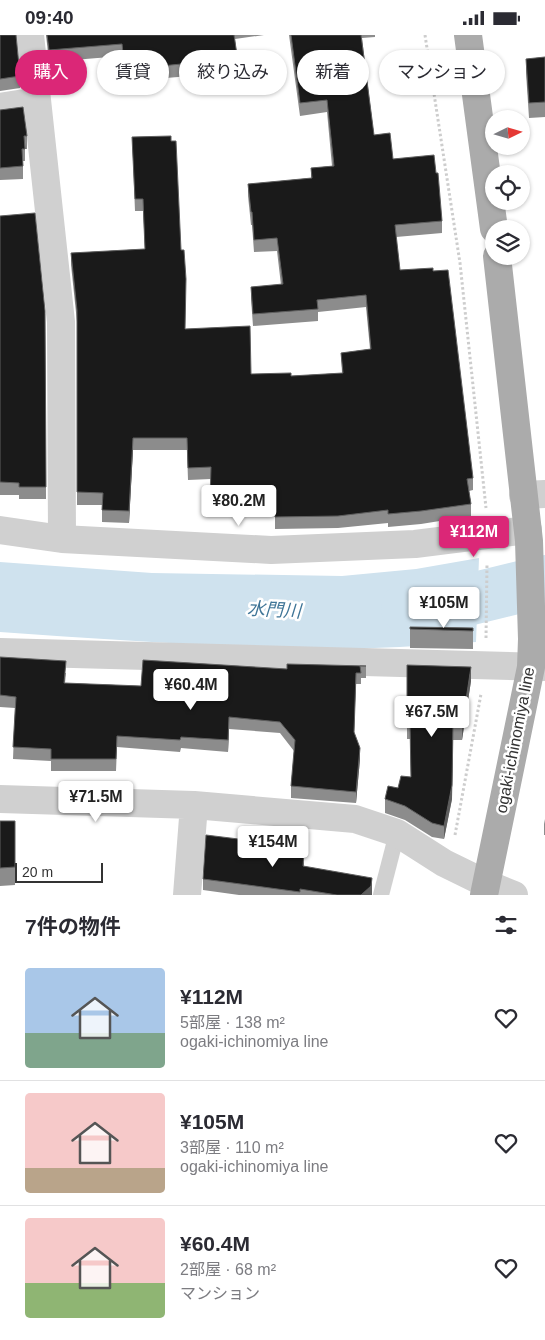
<!DOCTYPE html>
<html lang="ja">
<head>
<meta charset="utf-8">
<style>
	body { margin:0; font-family:Helvetica,"Noto Sans JP",sans-serif; background:#f7f7f7; color:#2b2b33; height:100vh; display:flex; flex-direction:column; font-size:19px; white-space:nowrap }
	* { box-sizing:border-box; margin:0 }
	p { font-size:16px; color:#7c7c81 }
	.icon { flex:none; width:28px; height:28px; fill:none; stroke:currentColor; stroke-width:2; stroke-linecap:round; stroke-linejoin:round }
	.map { position:relative; height:860px; overflow:hidden }
	.panel { display:flex; flex-direction:column; background:#fff; flex:1 }
	.panel>* { flex:none }
	.top-card { position:absolute; left:15px; top:15px; width:515px; height:45px; display:flex; gap:10px }
	.needle { width:32px; rotate:85deg }
	.tools { position:absolute; left:485px; top:75px; display:grid; gap:10px }
	.tools a { display:grid; place-items:center; width:45px; height:45px; border-radius:50%; background:#fff; box-shadow:0 1px 4px #0004; font-size:25px }
	.scale { position:absolute; left:15px; bottom:12px; width:88px; box-sizing:border-box; padding-left:5px; border:2px solid #333; border-top:0; font-size:14px; line-height:18px; white-space:nowrap; color:#333; -webkit-text-stroke:4px #fff; paint-order:stroke }
	.price { position:absolute; translate:-50% -42px; padding:0 11px; border-radius:5px; background:#fff; color:#222; font-size:16px; line-height:32px; filter:drop-shadow(0 1px 2px #0008) }
	.price::after { content:''; position:absolute; left:50%; top:30px; width:15px; height:11px; margin-left:-8px; background:inherit; clip-path:polygon(0 0,100% 0,50% 100%) }
	.price.current { background:#db2777; color:#fff }
	ul { padding:0; list-style:none }
	li { display:flex; align-items:center; gap:15px; height:125px; padding:0 25px }
	li+li { border-top:1px solid #e1e1e2 }
	li span { display:grid; place-items:center; flex:none; width:140px; height:100px; border-radius:5px; color:#555 }
	li>.icon { margin-inline-start:auto }
	span .icon { width:60px; height:60px; fill:#fffc; stroke-width:1 }
	li b { font-size:21px }
	h2 { display:flex; justify-content:space-between; align-items:center; height:60px; padding:0 25px; font-size:21px }
	.pill { padding:0 18px; border-radius:22px; background:#fff; box-shadow:0 1px 4px #0004; font-size:18px; line-height:45px }
	.pill.current { background:#db2777; color:#fff }
	.status { display:flex; justify-content:space-between; align-items:center; height:35px; padding:0 25px; background:#fff; direction:ltr }
	.status svg { height:14px; fill:currentColor }
	.map>svg:first-child { display:block }
	.water { fill:#cfe2ee }
	.lines { fill:none; stroke-linecap:round; stroke-linejoin:round }
	.river { stroke:#cfe2ee; stroke-width:52 }
	.path { stroke:#cdcdcd; stroke-width:3; stroke-dasharray:2.5 2.5; stroke-linecap:butt }
	.lane { stroke:#d0d0d0; stroke-width:16 }
	.street { stroke:#d0d0d0; stroke-width:28 }
	.primary { stroke:#ababab; stroke-width:28 }
	.wall { fill:#8c8c8c }
	.shaded-wall { fill:#5f5f5f }
	.building { fill:#1a1a1a; stroke:#5f5f5f }
	.labels { text-anchor:middle; dominant-baseline:central; stroke-width:5; stroke-linejoin:round; paint-order:stroke }
	.street-label { font-size:16px; fill:#333; stroke:#fff }
	.water-label { font-size:18px; font-style:italic; fill:#3f7597; stroke:#fff }
</style>
</head>
<body>
<div class="status"><b>09:40</b><svg viewBox="0 0 49 12"><path d="M0 12V9h3v3zM5 12V6h3v6zM10 12V3h3v9zM15 12V0h3v12zM26 1h20v11H26zM47 4h2v5h-2z"/></svg></div>
<div class="map">
<svg width="545" height="860" viewBox="0 0 545 860">
	<rect width="100%" height="100%" fill="#fff"/>
	<!-- water -->
	<path class="water" d="M479 523 476 607C442 609 408 612 374 613 249 614 125 606 0 597V527L152 538 342 541 416 534Z"/>
	<g class="lines">
		<!-- river -->
		<path class="river" d="M407 573 463 566 545 546"/>
		<!-- path -->
		<path class="path" d="M425 0 460 228 486 473
			M486 603 487 529
			M455 800 481 659"/>
		<!-- lane -->
		<path class="lane" d="M381 860 397 798"/>
		<!-- street -->
		<path class="street" d="M30 0 61 287 62 504
			M0 72 37 66
			M523 460 545 459
			M0 495 62 504 271 515 415 509 528 495
			M0 617 545 632
			M0 764 194 770 355 784 397 798 444 828 487 849 514 860
			M187 860 194 770"/>
		<!-- primary -->
		<path class="primary" d="M468 0 494 194
			M484 860 531 632 532 604 529 506 497 221"/>
	</g>
	<!-- wall -->
	<path class="wall" d="M0 0 20 41V53L0 56Z
		M46 0H264L235 4 237 20V32L202 37V40L130 46 129 30H123L122 21 49 27Z
		M289 0H375V2L362 3 374 100 393 124 436 138 442 186V198L396 202 400 235 473 443V455L469 456 471 469V481L421 489 388 492V488L338 493 275 494V477H210L211 444 188 445 187 415H133L129 488 102 487V470H77V287L71 230V218L145 214 143 176H135L132 102 185 294 251 339 291 341 342 338 341 318 370 314 366 272 318 277V286L253 291 251 264V252L281 250 277 216 254 217 252 190H251L248 161V149L311 143V133L332 131 327 77 300 81Z
		M545 22V82L529 83 526 38V24Z
		M0 75 27 101V114H25V126H23V144L0 145Z
		M0 181 45 276 46 464H19V460H0Z
		M410 592 473 593V614L410 613Z
		M0 622 66 638 65 648 141 651 287 634 366 631V643H361V649H356L354 698 360 724 356 768 291 763V751L294 716 280 698 229 694 228 717 181 713 180 717 117 712 116 736H51V726L13 724 15 673 0 672Z
		M407 630 471 646 462 705H453L452 764 444 804 432 802 405 785 385 778V764L411 742 410 704H407Z
		M545 784V800H544V789Z
		M0 786H15V850L0 851Z
		M295 816 304 828V832L372 854V860H239L203 855V844Z"/>
	<!-- shaded-wall -->
	<path class="shaded-wall" d="M133 403V415L129 488V476Z
		M471 632V646L462 705V691Z
		M229 682V694L228 717V705Z
		M453 691 452 764 444 804V791Z
		M360 713V724L356 768V757Z
		M372 843V860H361Z"/>
	<!-- building -->
	<path class="building" d="M0 0H16L20 41 0 44Z
		M47 0H234L237 20 202 25V27L130 34 129 18H123L122 9 49 15Z
		M291 0H361L374 100 390 98 393 124 434 120 436 138H438L442 186 395 190 400 235 433 233V236L448 235 473 443 467 444 471 469 421 476 388 479V475L338 481 275 482V465H210L211 432 188 433 187 403H133L129 476 102 475 103 458 77 457V275L71 218 145 214 143 164H135L132 102 171 101V106H176L181 215H184L186 244 185 294 250 291 251 339 291 338V341L343 338 341 318 371 314 366 260 317 265 318 274 253 279 251 252 283 249 277 203 254 205 252 177H251L248 149 312 143 311 133 334 131 327 65 300 68Z
		M545 22V67L529 68 526 24Z
		M23 72 27 101H24L25 114H22L23 131 0 133V75Z
		M35 178 45 276 46 452H19V448L0 447V181Z
		M410 592 473 593V596L410 594Z
		M0 622 66 626 64 648 141 651 143 625 287 634V629L366 631H360L361 638H356L354 697 360 713 356 757 291 751 295 705 280 687 229 682 228 705 181 702 180 705 117 701 116 724H51V714L13 712 16 662 0 660Z
		M407 630 471 632 462 691H453L452 750 444 791 432 788 405 771 385 764 388 751 398 753 401 741 411 742 410 690H407Z
		M0 786H15V832L0 833Z
		M206 800 295 811V816L304 817 303 831 372 843 371 851 361 860H337L300 854V857L203 844Z"/>
	<g class="labels">
		<!-- street labels -->
		<g class="street-label">
			<text transform="translate(515 705) rotate(-79)">ogaki-ichinomiya line</text>
		</g>
		<!-- water labels -->
		<g class="water-label">
			<text transform="translate(274 575) rotate(3)">水門川</text>
		</g>
	</g>
</svg>
<div class="tools">
<a><svg class="needle" viewBox="-14 -14 28 28"><path d="M0-13l5 13h-10z" fill="#e53935"/><path d="M0 13l5-13h-10z" fill="#7c7c81"/></svg></a>
<a><svg class="icon" aria-label="locate" viewBox="0 0 24 24"><circle cx="12" cy="12" r="6"/><path d="M12 2v4M12 18v4M2 12h4M18 12h4"/></svg></a>
<a><svg class="icon" aria-label="layers" viewBox="0 0 24 24"><path d="M12 4l9 5-9 5-9-5zM3 14l9 5 9-5"/></svg></a>
</div>
<div class="scale">20 m</div>
<b class="price" style="left:239px;top:492px">¥80.2M</b>
<b class="price current" style="left:474px;top:523px">¥112M</b>
<b class="price" style="left:444px;top:594px">¥105M</b>
<b class="price" style="left:191px;top:676px">¥60.4M</b>
<b class="price" style="left:432px;top:703px">¥67.5M</b>
<b class="price" style="left:96px;top:788px">¥71.5M</b>
<b class="price" style="left:273px;top:833px">¥154M</b>
<div class="top-card">
<a class="pill current">購入</a>
<a class="pill">賃貸</a>
<a class="pill">絞り込み</a>
<a class="pill">新着</a>
<a class="pill">マンション</a>
</div>
</div>
<section class="panel">
<h2>7件の物件<svg class="icon" aria-label="filters" viewBox="0 0 24 24"><path d="M4 7h16M4 17h16"/><circle cx="9" cy="7" r="2"/><circle cx="15" cy="17" r="2"/></svg></h2>
<ul>
<li><span style="background:linear-gradient(#a9c7e8 65%,#7fa58c 0)"><svg class="icon" aria-label="home" viewBox="0 0 24 24"><path d="M3 11l9-7 9 7M6 9v11h12V9"/></svg></span><div><b>¥112M</b><p>5部屋 · 138 m²</p><p>ogaki-ichinomiya line</p></div><svg class="icon" aria-label="heart" viewBox="0 0 24 24"><path d="M12 20l-8-8c-3-5 5-10 8-4 3-6 11-1 8 4z"/></svg></li>
<li><span style="background:linear-gradient(#f6c9c9 75%,#b9a48a 0)"><svg class="icon" aria-label="home" viewBox="0 0 24 24"><path d="M3 11l9-7 9 7M6 9v11h12V9"/></svg></span><div><b>¥105M</b><p>3部屋 · 110 m²</p><p>ogaki-ichinomiya line</p></div><svg class="icon" aria-label="heart" viewBox="0 0 24 24"><path d="M12 20l-8-8c-3-5 5-10 8-4 3-6 11-1 8 4z"/></svg></li>
<li><span style="background:linear-gradient(#f6c9c9 65%,#8fb573 0)"><svg class="icon" aria-label="home" viewBox="0 0 24 24"><path d="M3 11l9-7 9 7M6 9v11h12V9"/></svg></span><div><b>¥60.4M</b><p>2部屋 · 68 m²</p><p>マンション</p></div><svg class="icon" aria-label="heart" viewBox="0 0 24 24"><path d="M12 20l-8-8c-3-5 5-10 8-4 3-6 11-1 8 4z"/></svg></li>
</ul>
</section>
</body>
</html>
